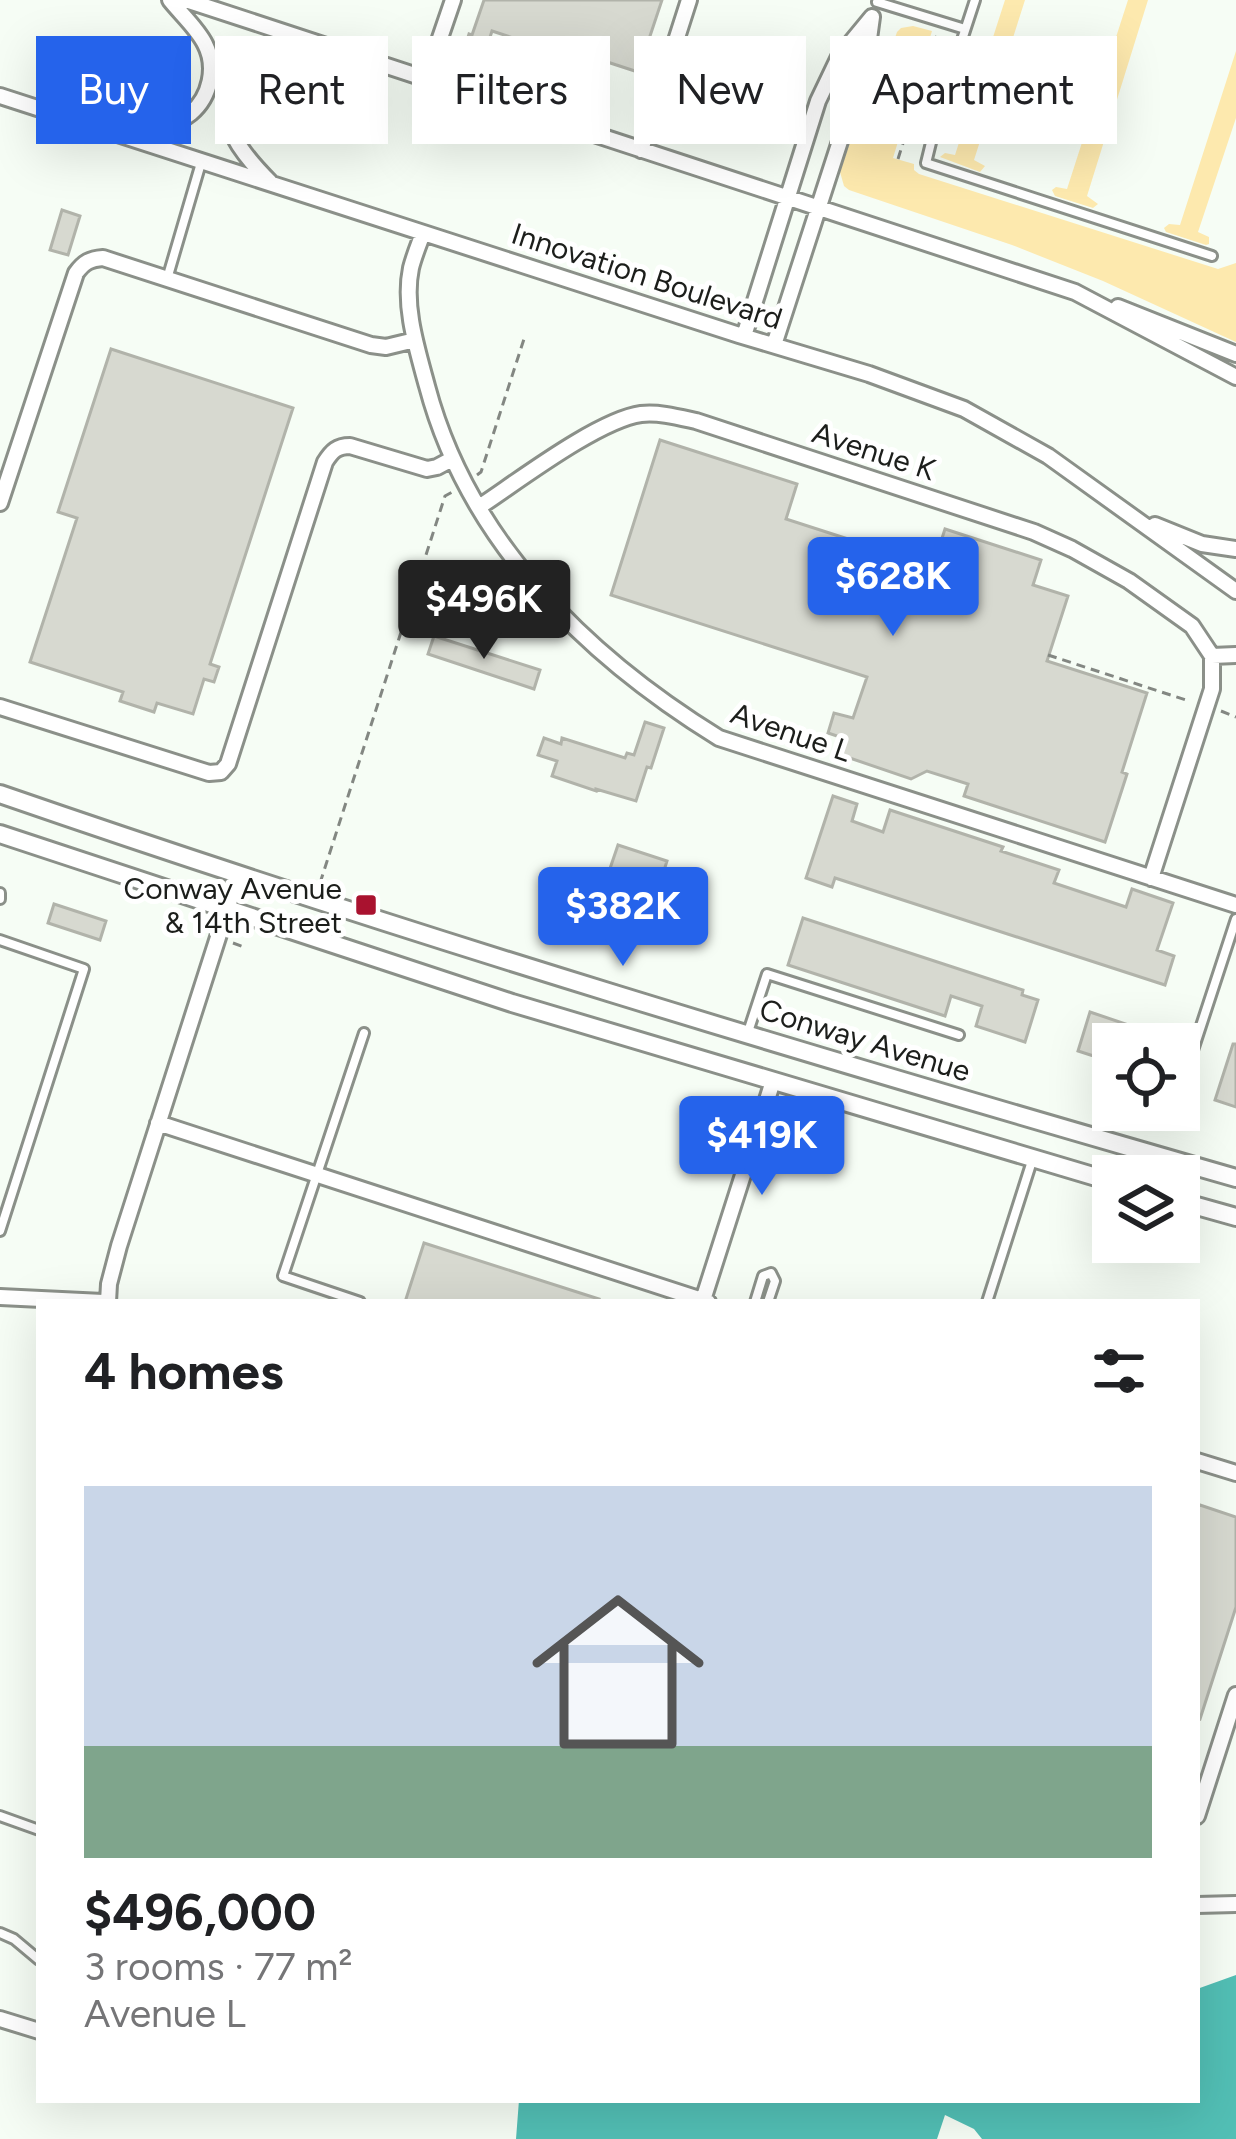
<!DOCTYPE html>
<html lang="en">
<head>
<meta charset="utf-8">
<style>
	body { margin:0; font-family:Figtree,sans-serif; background:#f2f2f2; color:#202124; height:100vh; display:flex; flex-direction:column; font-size:45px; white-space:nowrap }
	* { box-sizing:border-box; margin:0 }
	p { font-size:39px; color:#757577 }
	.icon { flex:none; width:66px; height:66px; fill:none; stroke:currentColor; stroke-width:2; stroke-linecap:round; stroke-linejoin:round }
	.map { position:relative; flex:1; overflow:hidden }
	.panel { position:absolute; left:36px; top:1299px; width:1164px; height:804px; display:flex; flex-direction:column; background:#fff; border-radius:0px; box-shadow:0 12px 48px #0002 }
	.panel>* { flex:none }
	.guide { position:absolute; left:36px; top:36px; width:1164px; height:108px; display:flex; gap:24px }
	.fabs { position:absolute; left:1092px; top:1023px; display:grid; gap:24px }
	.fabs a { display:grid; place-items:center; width:108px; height:108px; border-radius:0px; background:#fff; box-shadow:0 12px 48px #0002; font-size:60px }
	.price { position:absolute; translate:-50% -102px; padding:0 27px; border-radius:12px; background:#2563eb; color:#fff; font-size:39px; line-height:78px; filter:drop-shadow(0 3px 6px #0008) }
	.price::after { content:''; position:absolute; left:50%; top:72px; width:36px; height:27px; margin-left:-18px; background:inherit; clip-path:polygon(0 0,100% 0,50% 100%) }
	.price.on { background:#222; color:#fff }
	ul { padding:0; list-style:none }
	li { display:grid; align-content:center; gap:24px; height:636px; padding:0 48px }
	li+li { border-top:3px solid #e0e0e0 }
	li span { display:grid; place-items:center; height:372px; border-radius:0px; color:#555 }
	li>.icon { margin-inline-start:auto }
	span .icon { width:216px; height:216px; fill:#fffc; stroke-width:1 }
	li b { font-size:51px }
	h2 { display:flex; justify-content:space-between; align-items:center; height:144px; padding:0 48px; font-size:51px }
	.tag { padding:0 42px; border-radius:0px; background:#fff; box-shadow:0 12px 48px #0002; font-size:42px; line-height:108px }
	.tag.on { background:#2563eb; color:#fff }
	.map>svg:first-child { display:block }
	.green { fill:#fde9ae }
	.water { fill:#52bfb5 }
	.building { fill:#d7d9d0; stroke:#b1b3aa; stroke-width:3 }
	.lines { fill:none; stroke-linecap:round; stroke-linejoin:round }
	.service-casing { stroke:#8b9089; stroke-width:14 }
	.minor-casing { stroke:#8b9089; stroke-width:20 }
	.tertiary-casing { stroke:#8b9089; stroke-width:22 }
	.path { stroke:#838782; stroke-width:3; stroke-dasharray:9 6; stroke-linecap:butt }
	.service { stroke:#fff; stroke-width:8 }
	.minor { stroke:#fff; stroke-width:14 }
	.tertiary { stroke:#fff; stroke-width:16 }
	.poi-dot { fill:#a9122f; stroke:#fff; stroke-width:4.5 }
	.labels { text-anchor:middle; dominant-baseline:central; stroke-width:10; stroke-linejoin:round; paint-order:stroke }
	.street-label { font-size:30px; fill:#1c1e1b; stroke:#fff }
	.poi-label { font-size:30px; fill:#1c1e1b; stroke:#fff; text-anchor:end }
</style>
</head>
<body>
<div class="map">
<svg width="1236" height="2139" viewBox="0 0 1236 2139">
	<rect width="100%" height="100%" fill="#f6fdf5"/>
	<!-- green -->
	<path class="green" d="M1005 0H1025L974 160 985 166 980 172 940 157 945 153 955 155Z
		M1128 0H1148L1087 196 1098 204 1093 208 1055 196 1052 190 1056 187 1067 189Z
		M913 26 932 31 893 158 914 164V170L919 174 1218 269 1236 263V342L1103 281 1012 245 849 190 844 186 840 172 856 124 882 76 897 32 901 28Z
		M1236 51V118L1198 232 1209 237V244L1206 245 1166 232 1164 228 1169 224 1180 225Z"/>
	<!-- water -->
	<path class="water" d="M1236 1975V2139H982L974 2129 945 2115 937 2139H516L519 2100H1197V1989Z"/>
	<!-- building -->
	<path class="building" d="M484 0H662L638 72 598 59 596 65 492 31 479 72 459 66 469 34 472 35Z
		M62 210 80 216 68 255 50 250Z
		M111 349 293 408 210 664 219 667 214 682 204 679 193 714 157 703 154 712 120 701 123 692 30 662 77 518 58 512Z
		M660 440 797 484 786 519 907 558 911 546 937 554 945 529 1041 560 1033 585 1068 596 1047 661 1147 693 1122 772 1127 774 1105 842 964 796 968 784 927 771 911 779 841 755 846 739 828 733 834 713 853 718 867 677 611 595Z
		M434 636 540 670 534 689 428 654Z
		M645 722 664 728 651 768 647 767 636 801 596 789V791L552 776 557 761 538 755 544 738 561 744 562 738 625 758 627 753 634 755Z
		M833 796 857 804 852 821 883 832 890 810 1003 847 1001 851 1059 870 1054 883 1126 907 1132 889 1173 903 1157 950 1174 956 1165 985 835 878 832 887 806 878Z
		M618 845 667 861 650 915 600 898Z
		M54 904 106 921 100 940 48 923Z
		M803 918 1023 990 1022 995 1038 1000 1025 1042 976 1026 982 1006 951 996 945 1016 788 965Z
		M1090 1012 1176 1041V1044H1111L1106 1060 1078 1051Z
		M1233 1044H1236V1107L1215 1100Z
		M424 1243 599 1299 598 1302H405Z
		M1197 1504 1236 1517V1607L1200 1719 1197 1718Z"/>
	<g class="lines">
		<!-- service casing -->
		<g class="service-casing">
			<path id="service" d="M975 0 939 110 926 163 1212 256
				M877 2 965 29
				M167 279 201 163
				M0 893V899
				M0 940 84 969 0 1231
				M748 1032 767 974 959 1035
				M1179 1093 1236 919
				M360 1302 283 1276 364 1033
				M755 1302 763 1276 771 1273 775 1281 768 1302
				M987 1302 1032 1161
				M0 1816 39 1830
				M0 1933 14 1939 39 1960"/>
		</g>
		<!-- minor casing -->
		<g class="minor-casing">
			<path id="minor" d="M186 0 1075 292 1236 377
				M426 79 453 0
				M0 96 739 335 869 374 964 409 1048 456 1236 591
				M130 138C149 132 175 126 191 113 210 97 217 67 205 44 197 28 181 14 170 0
				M641 150 689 0
				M270 182C245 157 212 120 233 83 239 72 248 62 260 57 277 50 298 47 316 43
				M423 233C419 244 414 256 411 268 403 306 417 349 427 386 468 541 586 656 719 738L1236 905
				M1118 307 1236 354
				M744 336 818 101 839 57 872 17 866 61 774 345
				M0 503 76 273C84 262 90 259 103 258L371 345 386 347 415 340
				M479 507C517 482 598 420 641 414 659 412 678 417 696 421L1034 532 1072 549 1129 581 1192 626 1212 656 1236 655
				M1155 525 1202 544 1236 549
				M0 707 209 773 221 772 228 764 325 462C332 451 337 446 350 446L427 469 437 467 452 459
				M1151 878 1212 689V656
				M158 1123 708 1302
				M0 1297 103 1302
				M703 1300 773 1081
				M108 1302 109 1284 119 1246 238 875
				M1197 1461 1236 1473
				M1197 1816 1236 1695
				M1197 1905 1236 1904
				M0 2019 39 2031"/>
		</g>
		<!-- tertiary casing -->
		<g class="tertiary-casing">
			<path id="tertiary" d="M0 794C408 935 821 1059 1236 1178
				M0 834 512 1003 1113 1182
				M1179 1201 1236 1217"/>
		</g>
		<!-- path -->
		<path class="path" d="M898 159 937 35
			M477 475 481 472 524 339
			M1048 655 1189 701
			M1221 711 1236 717
			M320 883 445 496 454 491
			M233 943 244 947"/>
		<!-- service -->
		<use href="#service" class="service"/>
		<!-- minor -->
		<use href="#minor" class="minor"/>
		<!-- tertiary -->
		<use href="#tertiary" class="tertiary"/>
	</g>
	<!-- markers -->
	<rect class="poi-dot" x="354" y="893" width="24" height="24" rx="6"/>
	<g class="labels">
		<!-- street labels -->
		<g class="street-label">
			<text transform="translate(647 276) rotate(18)">Innovation Boulevard</text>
			<text transform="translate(874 451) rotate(18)">Avenue K</text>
			<text transform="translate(791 732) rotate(19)">Avenue L</text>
			<text transform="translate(865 1040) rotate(17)">Conway Avenue</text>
		</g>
		<!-- poi labels -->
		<g class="poi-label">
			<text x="342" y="888">Conway Avenue<tspan x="342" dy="34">&amp; 14th Street</tspan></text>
		</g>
	</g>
</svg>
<div class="fabs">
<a><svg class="icon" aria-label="locate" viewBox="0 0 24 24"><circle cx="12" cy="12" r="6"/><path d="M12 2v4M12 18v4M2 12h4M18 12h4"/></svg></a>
<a><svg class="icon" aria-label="layers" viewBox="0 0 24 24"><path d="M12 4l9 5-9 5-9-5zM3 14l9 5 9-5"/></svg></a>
</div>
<b class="price" style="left:893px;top:639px">$628K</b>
<b class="price on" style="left:484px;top:662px">$496K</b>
<b class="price" style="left:623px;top:969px">$382K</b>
<b class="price" style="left:762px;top:1198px">$419K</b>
<div class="guide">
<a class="tag on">Buy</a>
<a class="tag">Rent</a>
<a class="tag">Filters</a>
<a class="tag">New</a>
<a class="tag">Apartment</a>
</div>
<section class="panel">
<h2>4 homes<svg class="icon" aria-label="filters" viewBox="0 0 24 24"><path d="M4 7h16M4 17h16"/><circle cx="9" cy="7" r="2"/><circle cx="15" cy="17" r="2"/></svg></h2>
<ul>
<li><span style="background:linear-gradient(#c9d6e8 70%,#7fa58c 0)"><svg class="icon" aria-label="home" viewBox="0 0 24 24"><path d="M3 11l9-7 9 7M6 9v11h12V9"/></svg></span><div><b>$496,000</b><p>3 rooms · 77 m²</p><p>Avenue L</p></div></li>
</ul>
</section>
</div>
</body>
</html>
